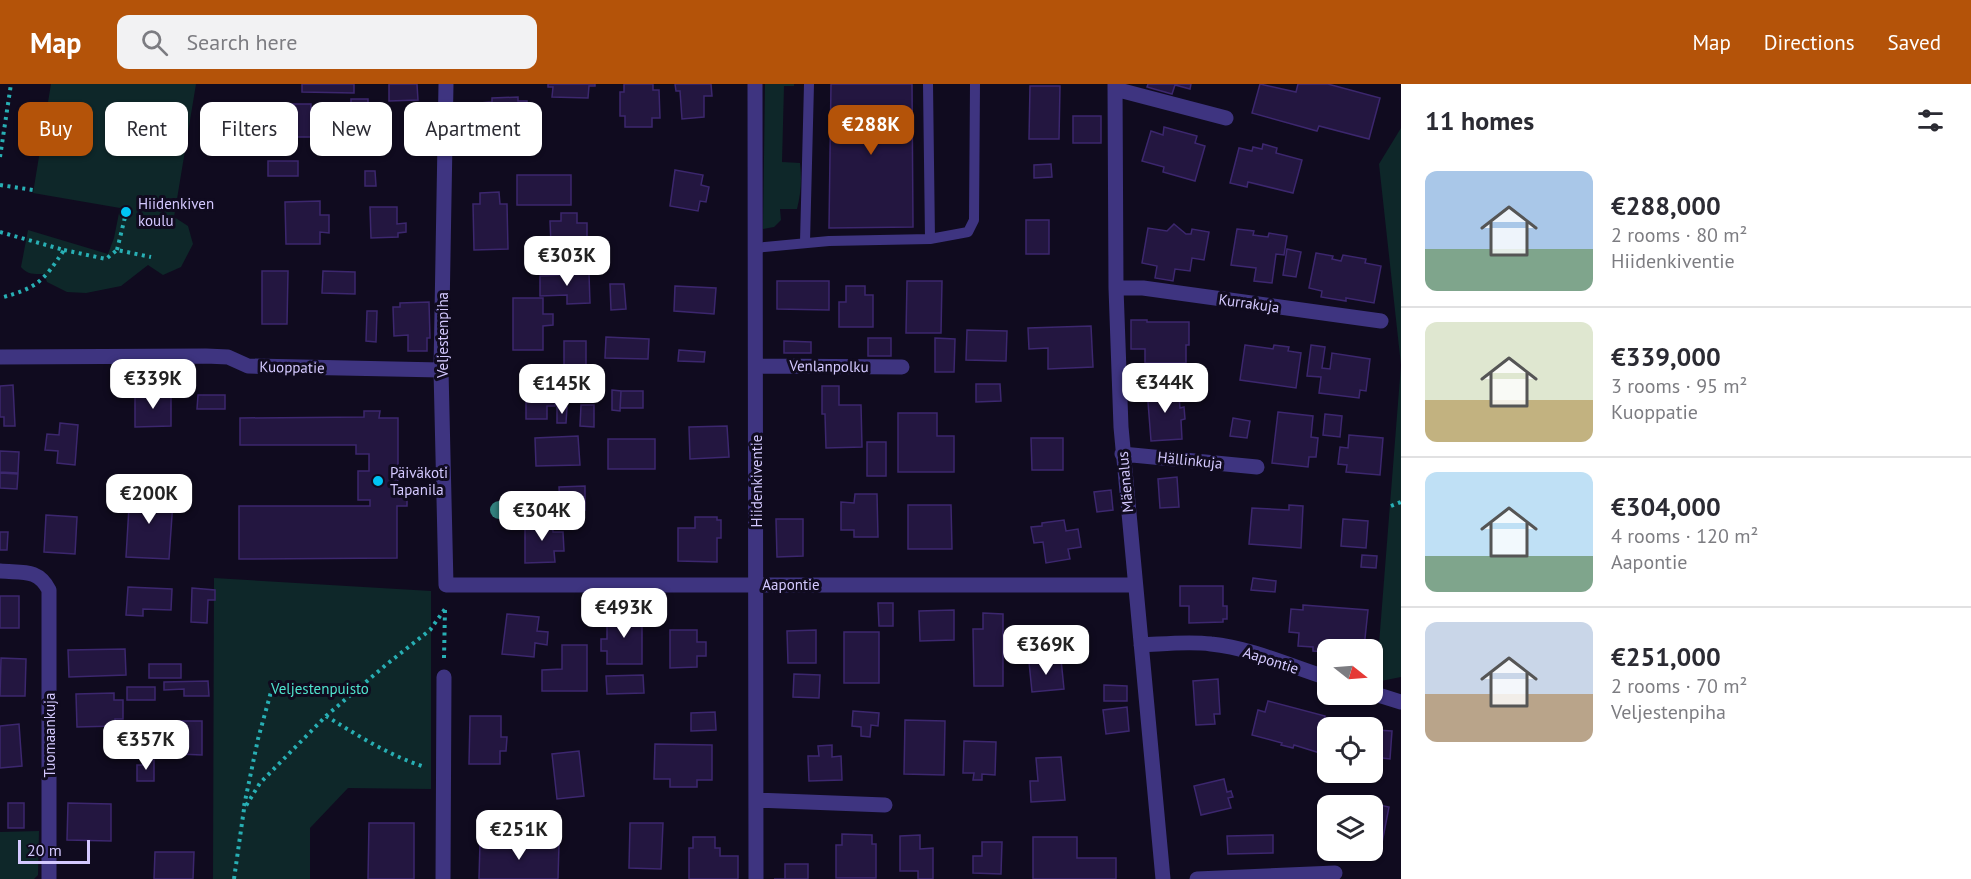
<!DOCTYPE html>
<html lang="en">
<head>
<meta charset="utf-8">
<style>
	body { margin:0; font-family:"PT Sans",sans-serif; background:#f2f2f3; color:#2b2b33; height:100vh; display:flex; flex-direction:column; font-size:22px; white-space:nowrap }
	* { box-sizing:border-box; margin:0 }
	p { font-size:20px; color:#7c7c81 }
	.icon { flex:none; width:33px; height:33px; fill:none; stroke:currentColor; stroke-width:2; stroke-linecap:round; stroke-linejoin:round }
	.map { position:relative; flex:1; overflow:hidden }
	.details { display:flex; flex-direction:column; background:#fff; width:570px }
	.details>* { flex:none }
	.banner { position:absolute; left:18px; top:18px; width:570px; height:54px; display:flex; gap:12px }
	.needle { width:39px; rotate:107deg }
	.buttons { position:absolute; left:1317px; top:555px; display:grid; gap:12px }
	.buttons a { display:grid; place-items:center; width:66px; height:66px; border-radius:12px; background:#fff; box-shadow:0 2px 4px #0004; font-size:30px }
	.scale { position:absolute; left:18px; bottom:15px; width:72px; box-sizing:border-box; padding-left:6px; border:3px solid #d4c9ff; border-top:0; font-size:16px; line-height:21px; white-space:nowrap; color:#d4c9ff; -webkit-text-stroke:4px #100b1f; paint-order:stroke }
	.price { position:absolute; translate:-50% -51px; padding:0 14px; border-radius:12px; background:#fff; color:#222; font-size:20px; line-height:39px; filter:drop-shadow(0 2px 3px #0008) }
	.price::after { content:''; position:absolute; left:50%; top:36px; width:18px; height:14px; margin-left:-9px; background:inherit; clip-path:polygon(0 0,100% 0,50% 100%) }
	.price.selected { background:#b45309; color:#fff }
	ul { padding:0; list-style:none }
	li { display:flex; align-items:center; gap:18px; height:150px; padding:0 24px }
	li+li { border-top:2px solid #e1e1e2 }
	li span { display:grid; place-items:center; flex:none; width:168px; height:120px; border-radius:12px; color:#555 }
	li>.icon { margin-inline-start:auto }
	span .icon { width:72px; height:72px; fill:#fffc; stroke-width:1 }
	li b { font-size:26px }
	h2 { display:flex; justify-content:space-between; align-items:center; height:72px; padding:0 24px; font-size:26px }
	.pill { padding:0 21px; border-radius:12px; background:#fff; box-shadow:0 2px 4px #0004; font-size:21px; line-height:54px }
	.pill.selected { background:#b45309; color:#fff }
	header { display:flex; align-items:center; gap:36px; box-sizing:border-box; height:84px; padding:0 30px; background:#b45309; color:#fff }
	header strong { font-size:28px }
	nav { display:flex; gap:33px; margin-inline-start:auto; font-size:21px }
	.search { width:420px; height:54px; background:#f2f2f3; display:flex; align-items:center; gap:15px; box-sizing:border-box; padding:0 21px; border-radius:12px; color:#7c7c81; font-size:22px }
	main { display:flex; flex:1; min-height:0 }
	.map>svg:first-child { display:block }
	.green { fill:#0e2729 }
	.building { fill:#231640; stroke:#3c276e; stroke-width:1.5 }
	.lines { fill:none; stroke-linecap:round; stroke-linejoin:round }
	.path { stroke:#28afb4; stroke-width:4; stroke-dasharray:3 4.5; stroke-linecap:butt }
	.service { stroke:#3e3480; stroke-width:10 }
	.minor { stroke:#3e3480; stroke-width:15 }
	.tree { fill:#33827f }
	.poi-dot { fill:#00c4f4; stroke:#100b1f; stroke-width:2 }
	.labels { text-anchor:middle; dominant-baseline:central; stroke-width:6; stroke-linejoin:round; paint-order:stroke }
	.poi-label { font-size:15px; fill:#d4c9ff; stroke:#100b1f; text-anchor:start }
	.street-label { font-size:15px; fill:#d4c9ff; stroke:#100b1f }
	.park-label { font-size:15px; fill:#50e3cd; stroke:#100b1f }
</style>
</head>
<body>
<header>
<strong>Map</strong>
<div class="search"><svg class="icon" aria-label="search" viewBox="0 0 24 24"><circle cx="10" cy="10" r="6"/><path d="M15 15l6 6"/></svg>Search here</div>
<nav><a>Map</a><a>Directions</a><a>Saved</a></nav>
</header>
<main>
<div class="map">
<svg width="1401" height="795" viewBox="0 0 1401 795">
	<rect width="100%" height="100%" fill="#100b1f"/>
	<!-- green -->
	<path class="green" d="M51 0H196L174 133 188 142 193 160 181 183 163 191 148 181 121 202 86 209 67 208 47 198 44 190C34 190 28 191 21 183L28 146 108 170 114 154 120 124 33 109Z
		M765 0H794V2H784L782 78 800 79C802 95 801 109 797 125H780L781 136 774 143 763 145Z
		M1401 44V593L1376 598 1401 281 1379 80Z
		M214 494 431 507V705L348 704 310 744V795H213Z
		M39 747 38 791 34 795H0V748Z"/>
	<!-- building -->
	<path class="building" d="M302 0H354V9L302 8Z
		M389 0H417L418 16 389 17Z
		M548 0H595V2H589L588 14 552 13 553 3H548Z
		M624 0H653V6H659L660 34H652V43H625V32H620V8H624Z
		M675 0H711L712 12H704V33L682 35 680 7H676Z
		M831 0H912L913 143 829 144Z
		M1148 0H1191L1190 5 1175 1 1172 10 1147 3Z
		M1260 0 1296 8 1298 0H1328L1380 14 1369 55 1319 42 1317 47 1252 29Z
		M1030 2H1060L1059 55H1029Z
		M518 13V17H527L526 51 481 52 480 19 492 18V14Z
		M351 15H368V44H351Z
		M290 20H311V29H322L321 43H311V53H290Z
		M1073 32H1101V59H1073Z
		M1164 43 1197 52 1195 59 1205 62 1195 97 1163 88 1164 83 1142 77 1151 47 1163 51Z
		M1263 60 1277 64 1276 69 1302 76 1293 109 1248 98 1247 103 1230 99 1239 64 1252 67 1253 63 1262 65Z
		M268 77H298V92H268Z
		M1051 80 1052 93 1034 94V81Z
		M675 86 703 91 701 101 709 103 706 118 700 117 698 127 670 122Z
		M365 87H375L376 102H365Z
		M517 91H571V121H517Z
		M499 108 500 120H507L508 165 474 166 473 120H480V109Z
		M320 117V131H329V149L320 148V160H286L285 118Z
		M370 123H397V140L406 139V148L398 149V153L371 154Z
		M561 129H577V139H587V160H551L550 137H561Z
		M1026 136H1049V170H1026Z
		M1174 140 1186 150H1191L1192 145 1209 148 1204 176 1192 174 1190 187 1175 185 1173 197 1155 194 1157 182 1142 179 1148 144 1167 147Z
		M1237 145 1254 147 1253 151 1268 153 1269 149 1287 152 1284 171 1276 170 1272 199 1254 197 1256 184 1231 181Z
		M1287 165 1301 168 1296 193 1283 191Z
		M1316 169 1333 172 1332 175 1341 177 1343 171 1366 175 1365 179 1381 182 1374 219 1346 214V217L1321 213 1322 207 1309 204Z
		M262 187H288L287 240H262Z
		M323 187 355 188V210L322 209Z
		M589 190 590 219 567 220V211L540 212V192Z
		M777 197H829V226L777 225Z
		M907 197H942L941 249H906Z
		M610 200H624L626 225 611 226Z
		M675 202 716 204 714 230 674 227Z
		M846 202H865V211H873V243H839V218H846Z
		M513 214H543V230H553V241L543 242V266H513Z
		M429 218 430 254H427V267H408V251L394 252 393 223H400V219Z
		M367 227H377L376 258 366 257Z
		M1131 236H1147V238H1189V261H1186V279H1145V265H1131Z
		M1091 242 1093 283 1048 285V264L1029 265 1028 244Z
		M967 246 1007 247 1006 277 966 276Z
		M606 253 649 255 648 275 605 274Z
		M868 254H891V272H868Z
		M935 254 955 255 954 288H935Z
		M564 257H586V282L564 283Z
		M784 257 811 258V269H784Z
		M1245 261 1273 265 1274 261 1289 263 1288 267 1301 269 1296 304 1240 296Z
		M1311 261 1325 263 1322 284 1330 285 1332 269 1370 275 1366 307 1360 306 1359 314 1319 309 1321 293 1307 292Z
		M679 266 705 268 704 278 678 277Z
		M586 282H597V301H573V289H586Z
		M976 300H1000L1001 317 976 318Z
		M13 301 15 342H4V333H0V302Z
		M822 302H839V321H861L862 363 826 364 825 330H822Z
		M1178 302 1180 324 1184 323 1185 335 1181 336 1182 355 1151 357 1147 305Z
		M526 303H555V322H547V335H526Z
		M612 306 621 307 620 327 612 326Z
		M621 307H643V324H620Z
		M135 310H171V342L135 343Z
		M198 311H225V325H197Z
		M581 321H594V343L580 342Z
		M557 323H567L566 339H557Z
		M364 327H380L379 334H398V407H407V422H397V474L239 475V422H370V416H358V387H369V370H356V361H240V334L364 333Z
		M1278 328 1313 332 1311 353 1318 354 1316 373H1309L1308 383 1272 379Z
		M898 329H937V352H954V388H898Z
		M1325 330 1342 332 1340 353 1323 351Z
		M1233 334 1250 337 1247 354 1230 352Z
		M60 339 78 341 75 381 57 379 58 367 45 366 47 350 59 351Z
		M727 342 729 373 690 375 689 343Z
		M1349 351 1383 354 1380 391 1346 388 1347 381 1338 380 1340 363 1348 364Z
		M578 352 580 381 536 382 535 354Z
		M1031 354H1063V386H1032Z
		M608 355H655V385H608Z
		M867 358H886V392H867Z
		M0 367 19 368 18 389 0 388Z
		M0 389 18 390 17 405 0 404Z
		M1177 393 1179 423 1160 424 1158 395Z
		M585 402V426H576V420L560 421 559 403Z
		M130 406 170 408 169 417H173L169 475 126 473Z
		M1111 406 1113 426 1097 428 1094 408Z
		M855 410H877L878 453H854V446H841V418L854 419Z
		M908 421H951L952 465H908Z
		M1289 421 1303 422 1301 464 1249 460 1252 424 1289 426Z
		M46 431 77 433 75 470 44 468Z
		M695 433H717V436H721V454H717V478L678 477V444H695Z
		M776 435H803V472L777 473Z
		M1343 435 1368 437 1366 464 1341 462Z
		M1064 436 1066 447 1078 445 1081 463 1068 465 1070 475 1046 479 1043 458 1034 459 1031 443 1042 442V439Z
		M552 437 553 448H563L564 467H554L555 478 525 479V438Z
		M0 448H8L7 466H0Z
		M1362 471 1377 472 1376 484 1361 483Z
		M1253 494 1276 497 1275 508 1251 506Z
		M1180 502H1223V522H1227V535H1223V538L1189 539V522H1180Z
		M128 503 172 505 171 526 143 525V532L126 531Z
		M192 504 215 506V516H208L207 539 191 538Z
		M0 512H19V544H0Z
		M878 519H893V542H879Z
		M1303 521 1368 526 1364 564 1352 563V566H1328V568L1313 567V563L1298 562 1299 549 1289 548 1291 525 1303 526Z
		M954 526V556L920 557 919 527Z
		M983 529 1003 530V602H974L973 545H983Z
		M507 530 539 533 537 547 548 548 547 561 535 559 534 573 502 570Z
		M607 530H642V580H607V567H601V555H607Z
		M670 546H697V558H706V572H697V583L670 584Z
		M816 546V579H788L787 547Z
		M844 548H879V599H844Z
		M562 561H587V607H542V586L562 585Z
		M125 565 126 591 69 593 68 566Z
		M1 574 26 575 25 612H0Z
		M1061 575 1064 605 1032 608 1029 578Z
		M149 580H181V594H149Z
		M794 590 820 591 819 614 793 613Z
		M643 591 644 609 607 610 606 592Z
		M1218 595 1220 630H1214L1215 640 1196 641 1193 597Z
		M208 597 209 612H184V605L164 606V598Z
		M1104 601 1127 602V617H1104Z
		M127 603H155V616H127Z
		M114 609V616H123V635H115V642L77 643 76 610Z
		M1268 617 1325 632 1324 637 1331 638 1329 644H1328L1323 670 1294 661 1293 664 1281 661 1282 659 1252 651 1258 626 1265 628Z
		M1127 623 1129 647 1106 650 1103 626Z
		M853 627 879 629 878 642 871 641 870 653 861 652V643L852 642Z
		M715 628 716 646 691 647V629Z
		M470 632H501V653H507L506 667H500V680H469Z
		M905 636 945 637 944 691 904 690Z
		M179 637H202V671L179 670V663H168V645H179Z
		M1338 639 1364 641V644H1338Z
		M19 640 22 682 0 684V642Z
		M1376 646 1392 647 1390 675 1374 673Z
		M964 657 996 658 995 691 982 690V696H973L974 689H963Z
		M655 660 712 661V696H697V703H670V695H654Z
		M832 661V673L841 672 842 696 809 697 808 672H819L818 662Z
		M579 667 584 712 557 715 552 670Z
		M1061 673 1065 716 1031 718 1030 697H1038L1036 674Z
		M143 676H154V697H137V681H144Z
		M1224 695 1227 708 1231 707 1233 713 1228 714 1231 724 1201 731 1194 702Z
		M1360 717 1389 723 1381 764 1372 762V722H1359Z
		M8 719H24V744H8Z
		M68 719 111 720V757L67 756Z
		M1323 725H1328V756H1325Z
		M369 739H414V795H368Z
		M630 739H663L661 785 629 784Z
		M842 750 872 751V760H876V794H836V761H842Z
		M920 751V765L933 764V795H918V787H900V752Z
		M1273 751V769L1228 770 1227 752Z
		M693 753H715V764H720V772H738V795H689V764H693Z
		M1033 753H1077V774H1116V795H1033Z
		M480 758 559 760 558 795H479Z
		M982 758H1002L1001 790 973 789V772H982Z
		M155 768H194L193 795H154Z
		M785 780H808V795H774H785Z"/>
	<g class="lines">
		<!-- path -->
		<path class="path" d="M0 73 11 0
			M0 101 33 106
			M0 148 64 166C43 198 37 204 0 214
			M64 166 106 175 117 166 151 173
			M117 166 127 125
			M1391 422 1401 418
			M444 574 445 525
			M326 632C357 651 390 672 425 683
			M244 722 258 655 274 597
			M234 795 244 725 260 699 326 632 387 580 430 546 445 525"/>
		<!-- service -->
		<path class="service" d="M928 0 930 155
			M805 158 809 0
			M755 164 829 157 930 155 968 148 974 136 975 0"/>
		<!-- minor -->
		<path class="minor" d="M446 0 441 286 446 501H1135
			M755 0 756 795
			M1115 0 1116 204 1121 343 1163 795
			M1115 5 1226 34
			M1116 204H1143L1381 237
			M0 273 206 272 228 273 248 282 441 286
			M756 282 902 283
			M1122 370 1257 383
			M0 487C22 489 38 484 49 506V795
			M1141 561C1164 560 1188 557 1211 560 1251 564 1290 582 1328 594
			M1372 609 1401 618
			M757 716 885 721
			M443 795 444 593
			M1197 795 1335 789"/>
	</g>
	<!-- trees -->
	<circle class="tree" cx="499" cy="426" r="9"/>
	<!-- markers -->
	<g class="poi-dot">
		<circle cx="126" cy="128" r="6"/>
		<circle cx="378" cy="397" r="6"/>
	</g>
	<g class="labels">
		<!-- poi labels -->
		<g class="poi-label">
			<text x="138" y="119">Hiidenkiven<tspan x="138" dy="17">koulu</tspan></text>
			<text x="390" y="388">Päiväkoti<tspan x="390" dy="17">Tapanila</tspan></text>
		</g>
		<!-- street labels -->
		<g class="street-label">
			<text transform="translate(1249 219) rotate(8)">Kurrakuja</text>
			<text transform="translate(442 251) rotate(-90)">Veljestenpiha</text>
			<text transform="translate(829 282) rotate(1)">Venlanpolku</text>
			<text transform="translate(292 283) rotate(1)">Kuoppatie</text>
			<text transform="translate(1190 376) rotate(6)">Hällinkuja</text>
			<text transform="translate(756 397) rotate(-90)">Hiidenkiventie</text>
			<text transform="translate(1125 398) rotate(-95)">Mäenalus</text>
			<text x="791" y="500">Aapontie</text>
			<text transform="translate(1271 576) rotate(18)">Aapontie</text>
			<text transform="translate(49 651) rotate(-90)">Tuomaankuja</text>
		</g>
		<!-- park labels -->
		<g class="park-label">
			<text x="320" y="604">Veljestenpuisto</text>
		</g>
	</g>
</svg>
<div class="buttons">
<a><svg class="needle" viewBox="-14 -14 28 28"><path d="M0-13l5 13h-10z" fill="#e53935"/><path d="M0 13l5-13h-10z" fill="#7c7c81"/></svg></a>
<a><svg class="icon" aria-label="locate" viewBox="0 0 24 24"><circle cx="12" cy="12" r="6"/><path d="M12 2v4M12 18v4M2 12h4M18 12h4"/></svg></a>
<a><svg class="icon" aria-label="layers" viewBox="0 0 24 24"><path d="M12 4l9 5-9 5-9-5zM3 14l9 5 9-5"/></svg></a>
</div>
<div class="scale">20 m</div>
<b class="price selected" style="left:871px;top:72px">€288K</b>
<b class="price" style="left:567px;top:203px">€303K</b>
<b class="price" style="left:153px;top:326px">€339K</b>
<b class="price" style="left:1165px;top:330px">€344K</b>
<b class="price" style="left:562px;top:331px">€145K</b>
<b class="price" style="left:149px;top:441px">€200K</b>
<b class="price" style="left:542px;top:458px">€304K</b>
<b class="price" style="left:624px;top:555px">€493K</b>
<b class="price" style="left:1046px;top:592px">€369K</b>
<b class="price" style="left:146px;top:687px">€357K</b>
<b class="price" style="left:519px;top:777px">€251K</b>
<div class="banner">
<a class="pill selected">Buy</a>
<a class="pill">Rent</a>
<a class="pill">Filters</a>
<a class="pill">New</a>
<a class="pill">Apartment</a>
</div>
</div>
<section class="details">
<h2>11 homes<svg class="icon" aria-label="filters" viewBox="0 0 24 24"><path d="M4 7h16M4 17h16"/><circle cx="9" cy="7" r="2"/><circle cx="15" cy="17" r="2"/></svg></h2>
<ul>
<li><span style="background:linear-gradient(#a9c7e8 65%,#7fa58c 0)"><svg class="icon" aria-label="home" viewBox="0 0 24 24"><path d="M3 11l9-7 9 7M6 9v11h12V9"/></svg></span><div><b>€288,000</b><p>2 rooms · 80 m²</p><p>Hiidenkiventie</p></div></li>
<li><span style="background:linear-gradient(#dfe7d0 65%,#c2b280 0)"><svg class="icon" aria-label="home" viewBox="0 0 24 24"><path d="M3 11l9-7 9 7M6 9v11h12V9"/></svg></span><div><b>€339,000</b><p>3 rooms · 95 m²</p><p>Kuoppatie</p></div></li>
<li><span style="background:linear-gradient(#bfe0f5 70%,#7fa58c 0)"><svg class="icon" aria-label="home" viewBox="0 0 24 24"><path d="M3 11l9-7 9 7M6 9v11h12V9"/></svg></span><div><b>€304,000</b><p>4 rooms · 120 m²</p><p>Aapontie</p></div></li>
<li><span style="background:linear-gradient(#c9d6e8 60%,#b9a48a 0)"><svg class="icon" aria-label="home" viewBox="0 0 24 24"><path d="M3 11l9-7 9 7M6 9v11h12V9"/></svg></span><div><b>€251,000</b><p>2 rooms · 70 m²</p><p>Veljestenpiha</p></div></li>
</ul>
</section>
</main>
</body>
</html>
